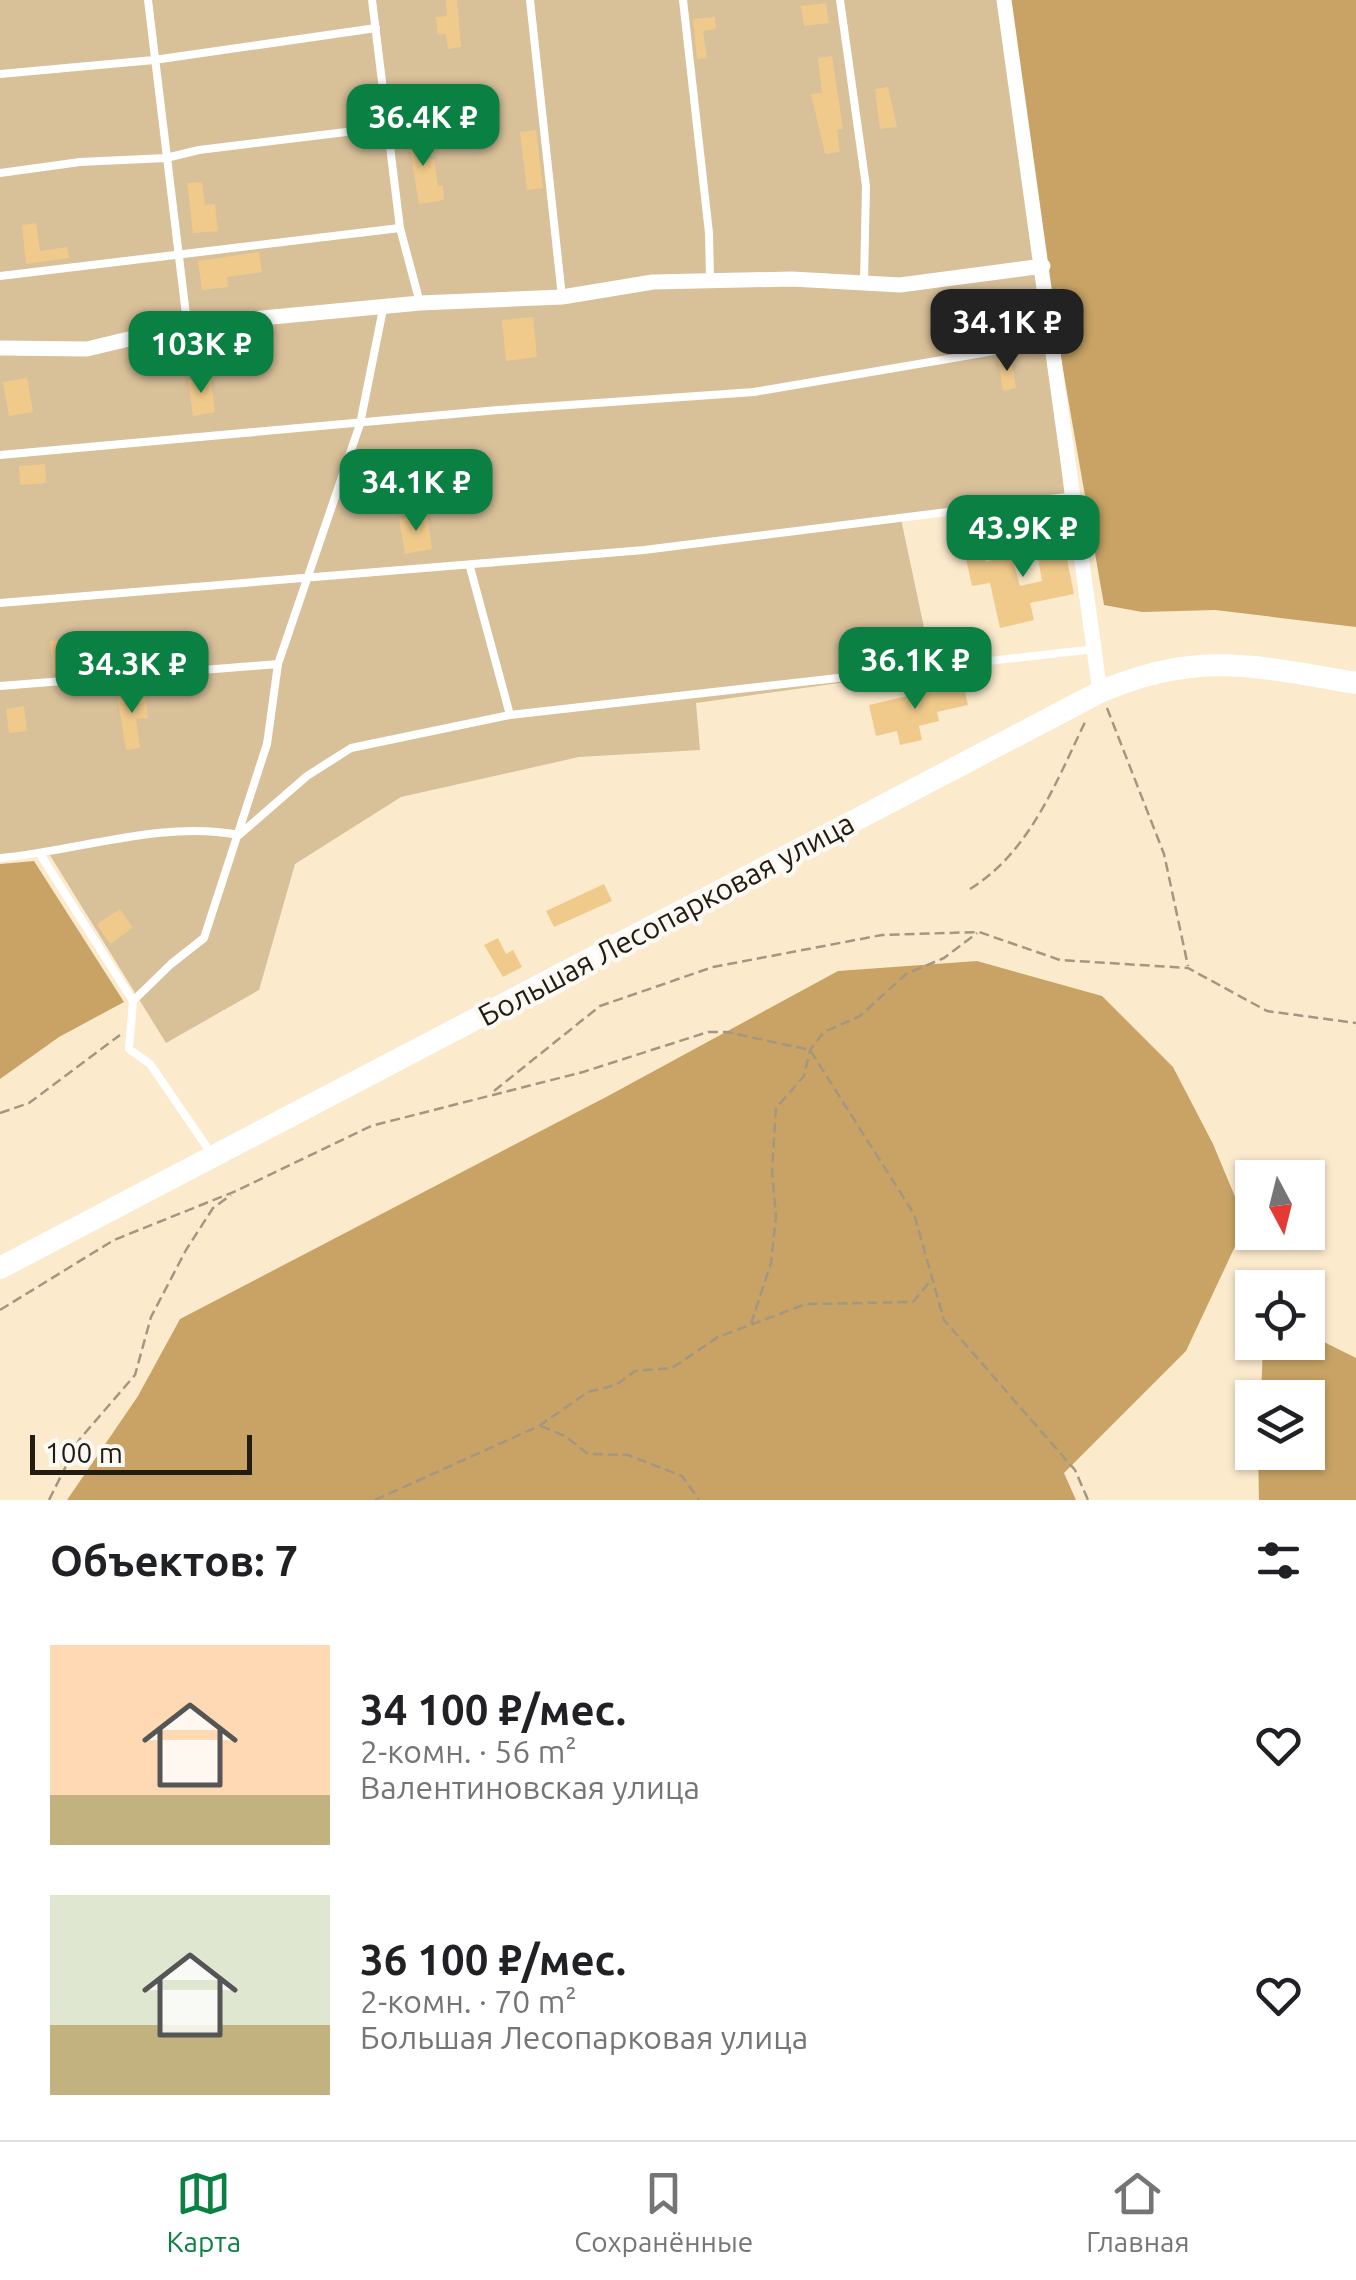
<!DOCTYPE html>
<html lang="ru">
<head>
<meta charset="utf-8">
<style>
	body { margin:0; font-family:Ubuntu,sans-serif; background:#f2f2f2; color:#202124; height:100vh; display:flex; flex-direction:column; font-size:38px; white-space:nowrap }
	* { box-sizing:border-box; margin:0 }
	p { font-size:32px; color:#757577 }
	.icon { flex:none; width:55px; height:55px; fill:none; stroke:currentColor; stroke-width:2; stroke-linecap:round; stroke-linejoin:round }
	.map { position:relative; height:1500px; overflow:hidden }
	.panel { display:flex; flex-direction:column; background:#fff; flex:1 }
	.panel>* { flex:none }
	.needle { width:65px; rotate:173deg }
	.tools { position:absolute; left:1235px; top:1160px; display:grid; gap:20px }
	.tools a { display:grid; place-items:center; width:90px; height:90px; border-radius:0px; background:#fff; box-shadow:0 2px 8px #0004; font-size:50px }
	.scale { position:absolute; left:30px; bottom:25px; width:222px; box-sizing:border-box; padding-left:10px; border:5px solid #221c11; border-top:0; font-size:28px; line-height:35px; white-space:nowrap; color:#221c11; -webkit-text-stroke:8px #fdf9f4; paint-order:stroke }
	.price { position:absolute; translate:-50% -85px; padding:0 22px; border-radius:20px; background:#0b8043; color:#fff; font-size:32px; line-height:65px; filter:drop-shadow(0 2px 5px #0008) }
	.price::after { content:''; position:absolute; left:50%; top:60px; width:30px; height:22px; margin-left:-15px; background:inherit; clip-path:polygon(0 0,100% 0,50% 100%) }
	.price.active { background:#222; color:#fff }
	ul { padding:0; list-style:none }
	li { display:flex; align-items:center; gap:30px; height:250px; padding:0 50px }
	li span { display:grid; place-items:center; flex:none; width:280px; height:200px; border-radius:0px; color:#555 }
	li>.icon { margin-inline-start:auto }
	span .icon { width:120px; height:120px; fill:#fffc; stroke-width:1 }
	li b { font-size:42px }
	h2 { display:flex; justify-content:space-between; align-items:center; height:120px; padding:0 50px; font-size:42px }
	.dock { display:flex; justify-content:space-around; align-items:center; height:140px; border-top:2px solid #e0e0e0; background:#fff; font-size:28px; color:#757577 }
	.dock a { display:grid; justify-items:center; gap:5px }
	.dock .active { color:#0b8043 }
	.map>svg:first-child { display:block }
	.green { fill:#d8c099 }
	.forest { fill:#c8a365 }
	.building { fill:#f0ca8b }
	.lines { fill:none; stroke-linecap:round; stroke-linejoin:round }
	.path { stroke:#a49781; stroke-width:2.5; stroke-dasharray:10 5; stroke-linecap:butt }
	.lane { stroke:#fff; stroke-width:8 }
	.street { stroke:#fff; stroke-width:15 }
	.secondary { stroke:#fff; stroke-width:22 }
	.labels { text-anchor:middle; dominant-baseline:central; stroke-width:9; stroke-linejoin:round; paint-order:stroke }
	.street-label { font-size:30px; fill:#221c11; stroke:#fdf9f4 }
</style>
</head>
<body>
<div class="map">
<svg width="1356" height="1500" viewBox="0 0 1356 1500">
	<rect width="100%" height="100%" fill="#fceacd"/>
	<!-- green -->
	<path class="green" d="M0 0H1010L1065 499 901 519 933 670 696 703 700 750 579 757 401 797 295 864 259 990 166 1043 48 852 0 856Z"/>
	<!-- forest -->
	<path class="forest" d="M1006 0H1356V627L1215 610 1142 612 1104 605 1030 180Z
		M34 861 124 1002 59 1037 0 1079V864Z
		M977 961 1102 996 1173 1067 1213 1144 1246 1223 1186 1351 1064 1473 1076 1500H67L138 1396 180 1319 608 1096 838 971Z
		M1308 1334 1356 1358V1500H1259L1258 1453 1308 1452V1398L1261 1397 1263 1343 1308 1342Z"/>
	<!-- building -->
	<path class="building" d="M446 0H457L461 47 448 49 446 34 438 35 436 17 447 16Z
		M826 3 829 23 804 26 801 6Z
		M715 17 716 29 703 31 707 58 697 59 693 19Z
		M832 56 843 129 837 130 840 152 825 154 811 94 822 93 818 58Z
		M888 87 897 127 880 129 875 89Z
		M420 124 424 160 434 159 438 186H443L444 200 419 204 406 126Z
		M536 130 543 188 527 190 520 132Z
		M202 182 205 205 215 204 218 231 193 233 187 183Z
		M36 223 40 251 67 247 69 258 26 264 22 225Z
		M259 252 262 272 227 277 228 287 202 290 198 261Z
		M533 317 537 357 506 361 502 320Z
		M1011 357 1016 388 1003 391 998 359Z
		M210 376 215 412 193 416 188 380Z
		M27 378 33 412 9 416 3 382Z
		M45 464 46 483 20 485 19 466Z
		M427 514 432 549 405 554 399 519Z
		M1061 529 1074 594 1030 603 1034 620 1000 628 990 583 972 586 965 554 983 551 986 562 1011 554 1020 586 1042 581 1036 547 1045 545 1043 533Z
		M78 639 81 672 53 674 50 641Z
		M126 640 129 668 107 670 104 642Z
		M963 683 968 705 937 712 939 721 919 726 922 740 900 745 897 731 876 736 869 705Z
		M145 691 148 718 136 719 140 748 126 750 117 695Z
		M24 706 27 731 9 733 6 709Z
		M604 884 612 901 554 927 546 911Z
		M120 909 133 928 110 944 97 924Z
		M498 938 506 954 513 950 522 967 503 977 484 945Z"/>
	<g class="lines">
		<!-- path -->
		<path class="path" d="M1107 708 1164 854 1188 966
			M970 889C1030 852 1056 782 1086 720
			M494 1091 600 1006 713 967 882 935 979 932 1060 960 1188 968 1267 1011 1356 1023
			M0 1113 29 1103 120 1035
			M0 1310 114 1240 236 1191 371 1126 583 1072 708 1032H727L810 1050 914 1214 944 1320 1075 1470 1088 1500
			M751 1324 771 1263 776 1216 772 1171 776 1108 804 1076 810 1050 824 1032 860 1016 906 974 944 958 977 933
			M541 1426 565 1436 588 1454 628 1455 682 1476 699 1500
			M49 1500 79 1440 135 1375 151 1317 186 1250 213 1208 231 1195
			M375 1500 539 1426 588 1392 616 1385 635 1371 672 1368 718 1337 806 1304 913 1302 931 1280"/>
		<!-- lane -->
		<path class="lane" d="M148 0 187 323
			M372 0 400 228 420 303
			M530 0 562 297
			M683 0 709 233 710 279
			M840 0 866 186 864 284
			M0 74 154 60 376 28
			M0 173 80 162 166 158 199 150 387 127
			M0 276 400 228
			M0 455 498 410 754 392 1053 341
			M470 567 510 715
			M0 603 644 550 1075 496
			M0 686 278 664
			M40 854 133 1001
			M0 858C78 851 161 820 239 835L307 776 351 748 510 715 1095 649
			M211 1153 150 1064 129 1049 133 1001 171 964 204 938 267 744 278 664 360 424 383 309"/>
		<!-- street -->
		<path class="street" d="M1004 0 1100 692
			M0 348 87 349 187 325 420 303 562 297 653 282 792 279 900 285 1043 266"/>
		<!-- secondary -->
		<path class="secondary" d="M0 1268 1100 692C1198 650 1255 666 1356 683"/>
	</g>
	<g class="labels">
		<!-- street labels -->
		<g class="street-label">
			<text transform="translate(666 919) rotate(-28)">Большая Лесопарковая улица</text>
		</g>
	</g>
</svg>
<div class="tools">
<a><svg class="needle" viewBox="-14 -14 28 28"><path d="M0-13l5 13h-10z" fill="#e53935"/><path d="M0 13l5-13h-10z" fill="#757577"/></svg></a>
<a><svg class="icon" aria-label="locate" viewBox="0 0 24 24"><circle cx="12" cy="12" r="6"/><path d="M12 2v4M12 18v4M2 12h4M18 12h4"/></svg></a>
<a><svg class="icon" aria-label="layers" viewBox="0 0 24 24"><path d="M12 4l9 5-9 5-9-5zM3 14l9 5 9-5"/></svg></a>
</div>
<div class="scale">100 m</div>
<b class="price" style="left:423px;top:169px">36.4K ₽</b>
<b class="price active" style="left:1007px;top:374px">34.1K ₽</b>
<b class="price" style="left:201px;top:396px">103K ₽</b>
<b class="price" style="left:416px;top:534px">34.1K ₽</b>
<b class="price" style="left:1023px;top:580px">43.9K ₽</b>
<b class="price" style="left:915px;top:712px">36.1K ₽</b>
<b class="price" style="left:132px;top:716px">34.3K ₽</b>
</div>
<section class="panel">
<h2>Объектов: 7<svg class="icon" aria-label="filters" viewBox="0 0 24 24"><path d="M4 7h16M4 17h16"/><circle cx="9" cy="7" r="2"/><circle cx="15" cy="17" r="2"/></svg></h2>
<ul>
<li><span style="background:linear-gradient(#ffd9b3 75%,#c2b280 0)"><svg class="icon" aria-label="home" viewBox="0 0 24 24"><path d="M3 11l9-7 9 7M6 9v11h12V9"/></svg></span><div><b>34 100 ₽/мес.</b><p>2-комн. · 56 m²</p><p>Валентиновская улица</p></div><svg class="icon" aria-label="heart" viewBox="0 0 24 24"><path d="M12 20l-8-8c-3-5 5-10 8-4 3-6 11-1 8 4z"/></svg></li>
<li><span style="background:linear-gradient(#dfe7d0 65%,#c2b280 0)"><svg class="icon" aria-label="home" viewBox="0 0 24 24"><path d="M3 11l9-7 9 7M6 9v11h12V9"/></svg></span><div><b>36 100 ₽/мес.</b><p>2-комн. · 70 m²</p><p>Большая Лесопарковая улица</p></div><svg class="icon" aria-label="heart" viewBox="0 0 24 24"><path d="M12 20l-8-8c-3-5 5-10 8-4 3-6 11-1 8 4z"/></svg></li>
</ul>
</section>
<nav class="dock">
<a class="active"><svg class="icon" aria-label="map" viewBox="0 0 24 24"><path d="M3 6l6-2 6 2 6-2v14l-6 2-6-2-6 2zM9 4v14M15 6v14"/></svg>Карта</a>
<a><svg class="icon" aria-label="saved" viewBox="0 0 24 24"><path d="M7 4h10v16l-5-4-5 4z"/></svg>Сохранённые</a>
<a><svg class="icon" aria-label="home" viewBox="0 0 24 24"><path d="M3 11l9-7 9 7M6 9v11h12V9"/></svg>Главная</a>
</nav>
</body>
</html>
